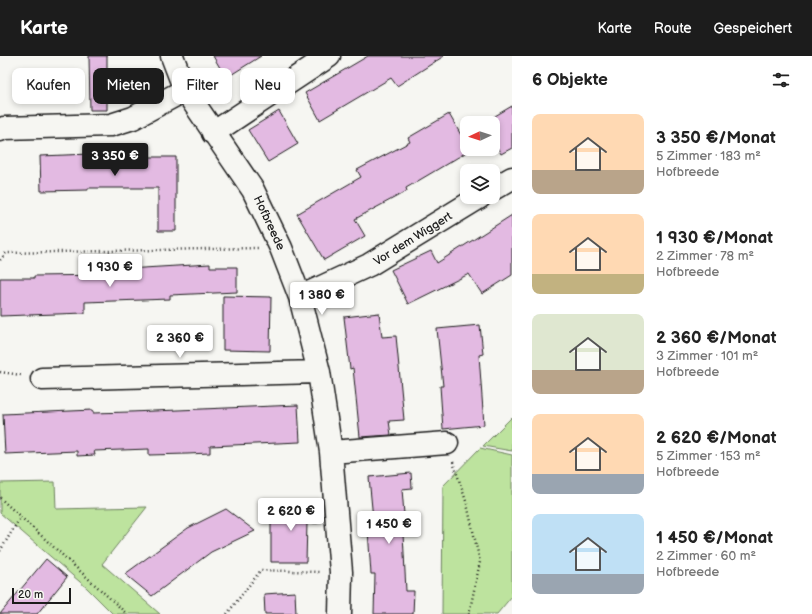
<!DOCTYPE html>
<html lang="de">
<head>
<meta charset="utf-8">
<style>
	body { margin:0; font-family:"Balsamiq Sans",sans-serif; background:#f6f6f6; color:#222; height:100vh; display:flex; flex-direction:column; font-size:15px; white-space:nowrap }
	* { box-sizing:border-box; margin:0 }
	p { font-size:13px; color:#767676 }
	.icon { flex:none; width:22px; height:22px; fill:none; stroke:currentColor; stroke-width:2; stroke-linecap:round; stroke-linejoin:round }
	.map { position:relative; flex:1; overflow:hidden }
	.sheet { display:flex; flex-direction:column; background:#fff; width:300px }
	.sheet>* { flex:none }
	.hud { position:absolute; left:12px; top:12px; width:380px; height:36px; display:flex; gap:8px }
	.needle { width:26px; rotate:266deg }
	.controls { position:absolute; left:460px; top:60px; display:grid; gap:8px }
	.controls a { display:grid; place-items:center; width:40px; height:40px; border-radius:8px; background:#fff; box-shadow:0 2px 6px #0003; font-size:20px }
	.scale { position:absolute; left:12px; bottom:10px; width:59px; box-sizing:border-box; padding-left:4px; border:2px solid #1c1c1c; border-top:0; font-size:11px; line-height:14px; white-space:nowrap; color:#1c1c1c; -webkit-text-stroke:3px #f6f6f2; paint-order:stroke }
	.price { position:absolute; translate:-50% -34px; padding:0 9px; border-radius:4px; background:#fff; color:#222; font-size:13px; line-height:26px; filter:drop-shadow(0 1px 2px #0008) }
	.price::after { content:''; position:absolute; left:50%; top:24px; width:12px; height:9px; margin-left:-6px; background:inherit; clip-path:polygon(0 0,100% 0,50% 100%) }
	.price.active { background:#1c1c1c; color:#fff }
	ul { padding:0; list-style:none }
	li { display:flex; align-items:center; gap:12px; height:100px; padding:0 20px }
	li span { display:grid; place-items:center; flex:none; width:112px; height:80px; border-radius:8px; color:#555 }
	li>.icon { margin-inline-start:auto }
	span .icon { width:48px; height:48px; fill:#fffc; stroke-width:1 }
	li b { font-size:17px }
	h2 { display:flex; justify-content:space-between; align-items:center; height:48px; padding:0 20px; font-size:17px }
	.tag { padding:0 14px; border-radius:8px; background:#fff; box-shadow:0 2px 6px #0003; font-size:14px; line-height:36px }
	.tag.active { background:#1c1c1c; color:#fff }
	header { display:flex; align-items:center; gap:24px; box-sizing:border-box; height:56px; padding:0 20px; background:#1c1c1c; color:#fff }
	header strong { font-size:19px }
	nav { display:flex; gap:22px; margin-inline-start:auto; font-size:14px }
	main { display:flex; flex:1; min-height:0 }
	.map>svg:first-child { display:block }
	.green { fill:#bde39e; stroke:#6c805d }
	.building { fill:#e3bae2; stroke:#1c1c1c }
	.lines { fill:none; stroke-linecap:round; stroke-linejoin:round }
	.minor-casing { stroke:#1c1c1c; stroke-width:25 }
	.path { stroke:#1c1c1c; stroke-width:2.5; stroke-dasharray:1 3; stroke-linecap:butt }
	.minor { stroke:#f6f6f2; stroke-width:22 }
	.labels { text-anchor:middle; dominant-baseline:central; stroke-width:3.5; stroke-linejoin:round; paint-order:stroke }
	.street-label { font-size:12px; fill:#1c1c1c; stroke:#f6f6f2 }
</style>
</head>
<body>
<header>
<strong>Karte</strong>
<nav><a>Karte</a><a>Route</a><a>Gespeichert</a></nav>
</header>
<main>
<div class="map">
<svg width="512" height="558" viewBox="0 0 512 558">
	<rect width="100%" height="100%" fill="#f6f6f2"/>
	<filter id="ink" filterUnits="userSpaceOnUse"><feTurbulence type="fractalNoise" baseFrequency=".025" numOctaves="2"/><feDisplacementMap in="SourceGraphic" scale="8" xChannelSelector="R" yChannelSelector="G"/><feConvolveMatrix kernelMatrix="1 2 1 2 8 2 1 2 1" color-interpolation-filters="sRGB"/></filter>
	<g filter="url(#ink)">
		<!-- green -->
		<path class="green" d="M512 361V395L483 390Z
			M480 392 512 399V540L497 558H442L443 430Z
			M55 426 56 453 147 451 102 508 160 558H113L87 532 0 457V427Z"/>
		<!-- building -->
		<path class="building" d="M89 0H107V54H90Z
			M213 0H261L226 22Z
			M368 0H444L397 30 391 22 320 64 305 37Z
			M512 50V92L501 98 493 84V67H483Z
			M279 55 298 88 268 106 248 74Z
			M449 58 461 79 467 76V93H472L406 132 407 135 355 163 365 180 324 204 297 158 361 121 357 114 410 86 408 82Z
			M142 96V101H176V175H158V132H88V134L41 135 40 100Z
			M512 159V219L482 238 469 218 408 248 391 214 431 195 437 207Z
			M210 208V211H237V236L170 239V243L85 246V257L0 260V222H34V220L110 219V214Z
			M223 240 271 241 270 295 223 294Z
			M379 257 382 281 396 280 404 364 389 365 391 379 360 381 353 312 350 313 344 261Z
			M480 269 483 298 479 299 484 369 443 373 440 330H443L437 273Z
			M298 349 300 386 210 390V397L187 398 149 399V393L94 395 95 399 77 400V395L5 398 3 358 93 354V357L130 356Z
			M411 417 412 432 402 433 404 458 402 459 406 535H414L413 558H374L375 518H371L368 474 374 473 369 421Z
			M271 450H318V467H307L306 506H271Z
			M226 453 255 475 211 496 152 540 125 518 188 472Z
			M46 503 67 521 37 558H0Z
			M295 536 296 558H265L264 538Z"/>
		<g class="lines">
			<!-- minor casing -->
			<g class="minor-casing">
				<path id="minor" d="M172 0 185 34 253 134 281 192 300 241 319 316 331 396 341 516 340 558
					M0 74 4 72 111 69 133 62 185 34
					M213 77 329 0
					M493 133 512 122
					M300 241 369 209 480 141
					M42 323 319 316
					M331 396 447 387"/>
			</g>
			<!-- path -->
			<path class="path" d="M0 204 6 197 258 192
				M0 316 21 319
				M453 406 467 448 480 506 469 558
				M0 442 127 558
				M0 495 20 462
				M227 558 261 514 320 516"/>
			<!-- minor -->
			<use href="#minor" class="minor"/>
		</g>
	</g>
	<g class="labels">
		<!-- street labels -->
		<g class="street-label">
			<text transform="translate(269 167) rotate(65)">Hofbreede</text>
			<text transform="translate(413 183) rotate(-32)">Vor dem Wiggert</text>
		</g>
	</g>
</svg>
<div class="controls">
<a><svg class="needle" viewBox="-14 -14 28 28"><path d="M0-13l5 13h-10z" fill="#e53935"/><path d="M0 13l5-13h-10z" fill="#767676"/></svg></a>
<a><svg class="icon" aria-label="layers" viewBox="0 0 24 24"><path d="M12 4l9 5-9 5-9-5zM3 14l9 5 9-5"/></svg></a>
</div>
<div class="scale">20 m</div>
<b class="price active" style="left:115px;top:121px">3 350 €</b>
<b class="price" style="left:110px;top:232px">1 930 €</b>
<b class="price" style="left:322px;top:260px">1 380 €</b>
<b class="price" style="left:180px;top:303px">2 360 €</b>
<b class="price" style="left:291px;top:476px">2 620 €</b>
<b class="price" style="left:389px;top:489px">1 450 €</b>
<div class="hud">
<a class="tag">Kaufen</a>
<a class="tag active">Mieten</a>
<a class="tag">Filter</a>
<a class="tag">Neu</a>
</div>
</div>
<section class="sheet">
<h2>6 Objekte<svg class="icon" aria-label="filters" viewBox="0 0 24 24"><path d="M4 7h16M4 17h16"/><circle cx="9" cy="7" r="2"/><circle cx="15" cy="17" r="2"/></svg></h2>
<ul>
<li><span style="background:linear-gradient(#ffd9b3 70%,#b9a48a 0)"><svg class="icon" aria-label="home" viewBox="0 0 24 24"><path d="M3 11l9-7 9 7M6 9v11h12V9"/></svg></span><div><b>3 350 €/Monat</b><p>5 Zimmer · 183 m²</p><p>Hofbreede</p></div></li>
<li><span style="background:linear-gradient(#ffd9b3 75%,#c2b280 0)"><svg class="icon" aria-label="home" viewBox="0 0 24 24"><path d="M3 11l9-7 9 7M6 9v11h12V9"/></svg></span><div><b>1 930 €/Monat</b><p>2 Zimmer · 78 m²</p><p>Hofbreede</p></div></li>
<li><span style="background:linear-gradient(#dfe7d0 70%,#b9a48a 0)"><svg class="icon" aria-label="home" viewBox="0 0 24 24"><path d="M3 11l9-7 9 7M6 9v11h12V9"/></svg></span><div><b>2 360 €/Monat</b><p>3 Zimmer · 101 m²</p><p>Hofbreede</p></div></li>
<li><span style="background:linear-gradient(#ffd9b3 75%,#9aa5b1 0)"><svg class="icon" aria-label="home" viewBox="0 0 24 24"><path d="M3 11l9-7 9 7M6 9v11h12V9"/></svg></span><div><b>2 620 €/Monat</b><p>5 Zimmer · 153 m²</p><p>Hofbreede</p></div></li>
<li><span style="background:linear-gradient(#bfe0f5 75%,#9aa5b1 0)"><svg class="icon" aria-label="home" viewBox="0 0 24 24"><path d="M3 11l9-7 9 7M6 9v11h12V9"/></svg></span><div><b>1 450 €/Monat</b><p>2 Zimmer · 60 m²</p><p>Hofbreede</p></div></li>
</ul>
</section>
</main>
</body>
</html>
